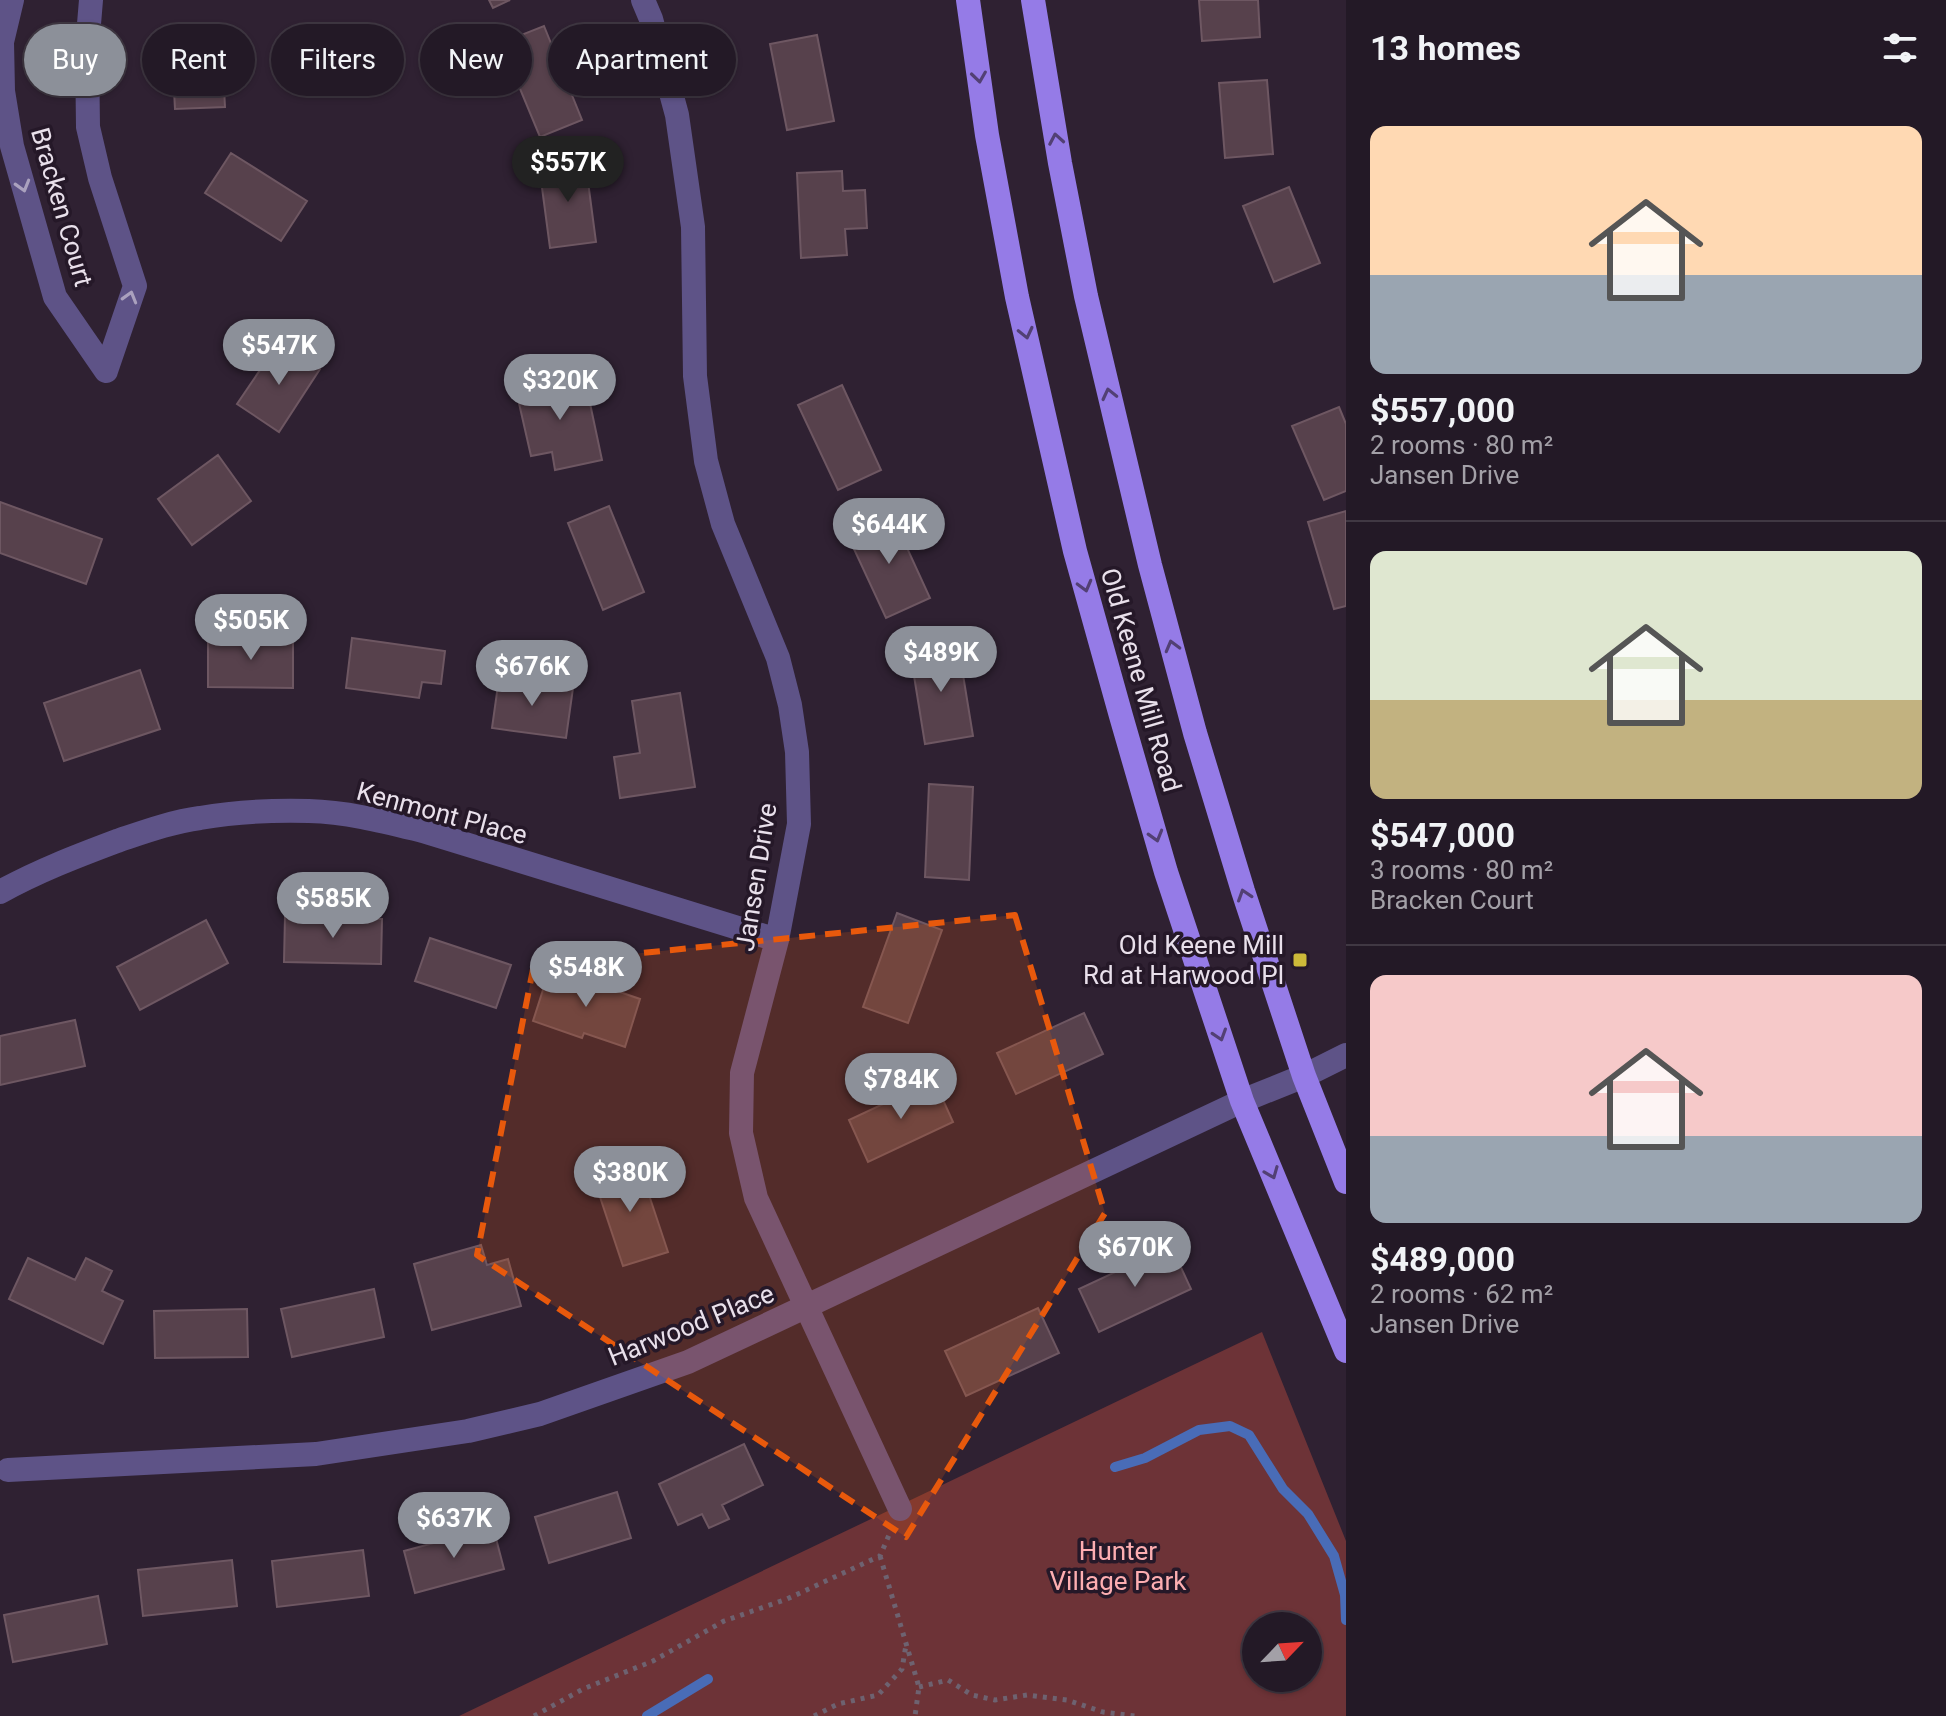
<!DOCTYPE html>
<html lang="en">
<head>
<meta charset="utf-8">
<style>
	body { margin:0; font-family:Roboto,sans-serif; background:#2f2632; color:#f1f3f6; height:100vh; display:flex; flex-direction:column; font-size:30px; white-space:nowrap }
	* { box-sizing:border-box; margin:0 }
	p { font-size:26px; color:#a3a0a7 }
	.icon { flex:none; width:44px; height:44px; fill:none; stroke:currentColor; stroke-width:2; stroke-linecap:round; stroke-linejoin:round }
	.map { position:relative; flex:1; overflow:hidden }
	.details { display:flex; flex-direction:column; background:#231926; width:600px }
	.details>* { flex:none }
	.hud { position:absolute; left:24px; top:24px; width:760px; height:72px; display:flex; gap:16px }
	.needle { width:52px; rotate:65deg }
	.buttons { position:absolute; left:1242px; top:1612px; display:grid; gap:16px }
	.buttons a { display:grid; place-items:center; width:80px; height:80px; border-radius:50%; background:#231926; box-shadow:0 2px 6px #0004,0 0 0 2px #403843; font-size:40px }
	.price { position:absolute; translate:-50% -68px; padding:0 18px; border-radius:28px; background:#8c9099; color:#fff; font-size:26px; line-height:52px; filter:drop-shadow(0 2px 4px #0008) }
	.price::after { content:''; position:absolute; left:50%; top:48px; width:24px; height:18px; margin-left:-12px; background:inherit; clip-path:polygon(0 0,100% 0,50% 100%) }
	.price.on { background:#222; color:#fff }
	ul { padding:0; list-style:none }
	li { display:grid; align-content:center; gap:16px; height:424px; padding:0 24px }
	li+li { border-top:2px solid #403843 }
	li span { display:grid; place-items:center; height:248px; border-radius:16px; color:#555 }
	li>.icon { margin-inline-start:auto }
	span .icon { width:144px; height:144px; fill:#fffc; stroke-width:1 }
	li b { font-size:34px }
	h2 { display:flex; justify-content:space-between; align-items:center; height:96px; padding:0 24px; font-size:34px }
	.pill { padding:0 28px; border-radius:36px; background:#231926; box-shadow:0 2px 6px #0004,0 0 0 2px #403843; font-size:28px; line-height:72px }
	.pill.on { background:#8c9099; color:#fff }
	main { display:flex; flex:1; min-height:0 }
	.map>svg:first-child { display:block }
	.green { fill:#6d3337; fill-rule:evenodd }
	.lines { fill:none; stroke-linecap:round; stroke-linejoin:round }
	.stream { stroke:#496cb7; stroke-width:10 }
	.building { fill:#57414c; stroke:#6e5762; stroke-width:2 }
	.path { stroke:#6e6270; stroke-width:5; stroke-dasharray:4 6; stroke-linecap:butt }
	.minor { stroke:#5e5387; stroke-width:24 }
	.major { stroke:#957be7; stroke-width:24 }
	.oneway { stroke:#524074 }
	.oneway2 { stroke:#aaa1be }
	.marked { fill:#e8590c; fill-opacity:0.2; stroke:#e8590c; stroke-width:6; stroke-dasharray:16 10; stroke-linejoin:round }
	.poi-dot { fill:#ccb939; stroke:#251828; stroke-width:3 }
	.labels { text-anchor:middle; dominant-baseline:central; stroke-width:7; stroke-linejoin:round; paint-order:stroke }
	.street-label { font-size:26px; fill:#e9e0eb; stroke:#251828 }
	.poi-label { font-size:26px; fill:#e9e0eb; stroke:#251828; text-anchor:end }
	.park-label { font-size:26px; fill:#fdaeb1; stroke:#251828 }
</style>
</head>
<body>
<main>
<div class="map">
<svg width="1346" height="1716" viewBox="0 0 1346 1716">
	<rect width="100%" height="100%" fill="#2f2132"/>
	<!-- green -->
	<path class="green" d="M1262 1332 1346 1541V1716H459ZM1256 1626H1308V1678H1256Z"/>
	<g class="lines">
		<!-- stream -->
		<path class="stream" d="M1115 1467 1145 1458 1199 1430 1230 1426 1249 1435 1283 1489 1308 1514 1334 1556 1345 1595 1346 1620
			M647 1716 708 1679"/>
	</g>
	<!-- building -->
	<path class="building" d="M489 0H510L493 8Z
		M1199 0H1258L1260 37 1202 41Z
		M544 26 582 120 540 137 501 43Z
		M221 30 225 107 175 109 171 32Z
		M817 35 834 121 787 130 770 44Z
		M1267 80 1273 154 1225 158 1219 83Z
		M231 153 307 201 281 241 205 193Z
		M585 159 596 242 550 248 539 165Z
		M842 171 843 191 865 190 867 228 845 229 847 255 801 258 797 173Z
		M1289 187 1320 263 1274 282 1243 206Z
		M279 342 320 369 279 432 237 404Z
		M584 375 602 460 555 470 552 452 531 456 516 390Z
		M842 385 881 470 838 490 798 405Z
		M1339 407 1346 424V491L1324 500 1292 426Z
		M218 455 251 501 192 545 158 499Z
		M0 502 102 539 86 584 0 553Z
		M609 506 644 592 603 610 568 523Z
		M1346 511V606L1334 609 1308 522Z
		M891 513 930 598 886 618 847 534Z
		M208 637H293V688L208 687Z
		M352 638 445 651 441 684 422 682 419 698 346 688Z
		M958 644 973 736 925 744 910 651Z
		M140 670 160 729 64 761 44 703Z
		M499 678 573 688 566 738 492 728Z
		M680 693 695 787 620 798 614 757 640 753 632 701Z
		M929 784 973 787 969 880 925 877Z
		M897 913 942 930 908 1023 863 1007Z
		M285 916 382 919 381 964 284 962Z
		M206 920 228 963 140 1010 117 967Z
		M430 938 511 965 496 1008 415 981Z
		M550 968 640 999 625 1047 584 1033 582 1038 533 1021Z
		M1084 1013 1103 1054 1016 1094 997 1053Z
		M75 1020 85 1066 0 1085V1036Z
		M934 1080 953 1122 868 1162 849 1120Z
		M638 1162 668 1252 623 1266 593 1176Z
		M481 1245 487 1265 508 1259 521 1306 432 1330 414 1264Z
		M1171 1246 1191 1289 1099 1332 1079 1289Z
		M28 1258 75 1280 86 1258 112 1271 102 1291 123 1301 103 1344 9 1299Z
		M374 1289 384 1337 292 1357 281 1309Z
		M1038 1308 1059 1353 966 1396 945 1351Z
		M247 1309 248 1357 155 1358 154 1311Z
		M744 1444 763 1485 722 1505 729 1519 709 1528 702 1514 678 1525 659 1484Z
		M617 1492 631 1538 549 1563 535 1517Z
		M493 1527 504 1569 415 1593 404 1551Z
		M363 1550 369 1596 277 1607 272 1561Z
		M232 1560 237 1606 143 1616 138 1570Z
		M98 1596 107 1644 13 1662 4 1615Z"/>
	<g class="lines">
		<!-- path -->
		<path class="path" d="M880 1556 919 1687 915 1716
			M919 1687 948 1680 972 1695 995 1700 1027 1695 1067 1700 1103 1712 1135 1716
			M534 1716 583 1689 653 1661 724 1621 787 1599 880 1556 889 1535
			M814 1716 838 1704 878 1695 902 1669 906 1645"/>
		<!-- minor -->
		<path class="minor" d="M12 0 2 42 3 91 12 146 55 297 106 371
			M91 0 87 48 88 127 100 178 135 286 106 371
			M643 0 651 19 677 115 693 227 695 376 706 461 723 524 778 658 790 705 797 752 799 824 777 940 742 1073 741 1133 756 1198 900 1509
			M0 892C38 871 77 856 117 841 144 832 171 822 200 818 235 812 273 810 309 811 348 812 386 822 423 831L777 940
			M8 1470 316 1454 468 1431 540 1414 688 1362 1242 1101 1304 1076 1346 1055"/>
		<!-- major -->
		<path class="major" d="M968 0 987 135 1017 297 1075 551 1121 716 1166 872 1242 1101 1346 1351
			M1033 0 1060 163 1086 296 1150 565 1195 733 1243 891 1304 1076 1346 1182"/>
	</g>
	<!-- one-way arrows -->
	<defs><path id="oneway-chevron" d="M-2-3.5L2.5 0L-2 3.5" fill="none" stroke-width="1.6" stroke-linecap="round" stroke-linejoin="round" transform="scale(2)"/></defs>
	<g class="oneway">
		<use href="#oneway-chevron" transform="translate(979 77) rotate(82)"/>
		<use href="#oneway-chevron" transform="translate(1056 139) rotate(-100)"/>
		<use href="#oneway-chevron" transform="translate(1026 333) rotate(77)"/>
		<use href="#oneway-chevron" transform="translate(1109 394) rotate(-103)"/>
		<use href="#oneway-chevron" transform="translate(1085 586) rotate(75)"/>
		<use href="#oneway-chevron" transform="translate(1172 646) rotate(-105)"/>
		<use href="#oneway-chevron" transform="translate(1156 836) rotate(74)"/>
		<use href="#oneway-chevron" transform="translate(1244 895) rotate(-108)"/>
		<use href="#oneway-chevron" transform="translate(1220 1035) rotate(72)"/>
		<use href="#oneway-chevron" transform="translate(1272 1173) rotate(68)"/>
	</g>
	<g class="oneway2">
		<use href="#oneway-chevron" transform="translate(23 186) rotate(74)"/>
		<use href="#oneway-chevron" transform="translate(130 297) rotate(-74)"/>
	</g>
	<!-- marked area -->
	<path class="marked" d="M1015 915 1105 1213 906 1537 477 1255 534 964Z"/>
	<!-- markers -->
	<rect class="poi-dot" x="1292" y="952" width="16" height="16" rx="4"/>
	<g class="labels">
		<!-- street labels -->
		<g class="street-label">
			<text transform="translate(62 207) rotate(74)">Bracken Court</text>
			<text transform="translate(1141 680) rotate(74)">Old Keene Mill Road</text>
			<text transform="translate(442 813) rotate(15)">Kenmont Place</text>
			<text transform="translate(756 877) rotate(-81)">Jansen Drive</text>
			<text transform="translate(691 1325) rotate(-22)">Harwood Place</text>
		</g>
		<!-- poi labels -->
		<g class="poi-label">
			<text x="1284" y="945">Old Keene Mill<tspan x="1284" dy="30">Rd at Harwood Pl</tspan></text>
		</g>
		<!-- park labels -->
		<g class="park-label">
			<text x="1118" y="1551">Hunter<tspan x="1118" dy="30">Village Park</tspan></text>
		</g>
	</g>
</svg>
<div class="buttons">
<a><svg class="needle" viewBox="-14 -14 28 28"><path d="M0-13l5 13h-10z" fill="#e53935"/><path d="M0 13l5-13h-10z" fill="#a3a0a7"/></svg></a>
</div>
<b class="price on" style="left:568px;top:204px">$557K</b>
<b class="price" style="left:279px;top:387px">$547K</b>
<b class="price" style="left:560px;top:422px">$320K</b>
<b class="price" style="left:889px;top:566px">$644K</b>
<b class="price" style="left:251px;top:662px">$505K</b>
<b class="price" style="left:941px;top:694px">$489K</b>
<b class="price" style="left:532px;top:708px">$676K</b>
<b class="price" style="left:333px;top:940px">$585K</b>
<b class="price" style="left:586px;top:1009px">$548K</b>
<b class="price" style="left:901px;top:1121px">$784K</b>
<b class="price" style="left:630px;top:1214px">$380K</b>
<b class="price" style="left:1135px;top:1289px">$670K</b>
<b class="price" style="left:454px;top:1560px">$637K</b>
<div class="hud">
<a class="pill on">Buy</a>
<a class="pill">Rent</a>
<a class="pill">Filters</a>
<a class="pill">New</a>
<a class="pill">Apartment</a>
</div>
</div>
<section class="details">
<h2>13 homes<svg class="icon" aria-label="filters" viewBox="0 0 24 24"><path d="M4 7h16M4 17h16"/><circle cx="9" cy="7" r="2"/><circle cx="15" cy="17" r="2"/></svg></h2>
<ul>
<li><span style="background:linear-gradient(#ffd9b3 60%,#9aa5b1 0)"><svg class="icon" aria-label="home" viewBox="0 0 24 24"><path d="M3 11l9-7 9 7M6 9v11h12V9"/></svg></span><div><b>$557,000</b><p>2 rooms · 80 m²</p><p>Jansen Drive</p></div></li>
<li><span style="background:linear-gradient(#dfe7d0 60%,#c2b280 0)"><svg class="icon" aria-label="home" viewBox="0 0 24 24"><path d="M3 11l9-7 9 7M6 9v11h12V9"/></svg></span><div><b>$547,000</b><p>3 rooms · 80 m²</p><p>Bracken Court</p></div></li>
<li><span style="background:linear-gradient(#f6c9c9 65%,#9aa5b1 0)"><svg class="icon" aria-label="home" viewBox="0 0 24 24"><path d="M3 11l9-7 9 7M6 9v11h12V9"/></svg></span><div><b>$489,000</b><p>2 rooms · 62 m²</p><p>Jansen Drive</p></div></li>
</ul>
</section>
</main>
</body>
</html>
